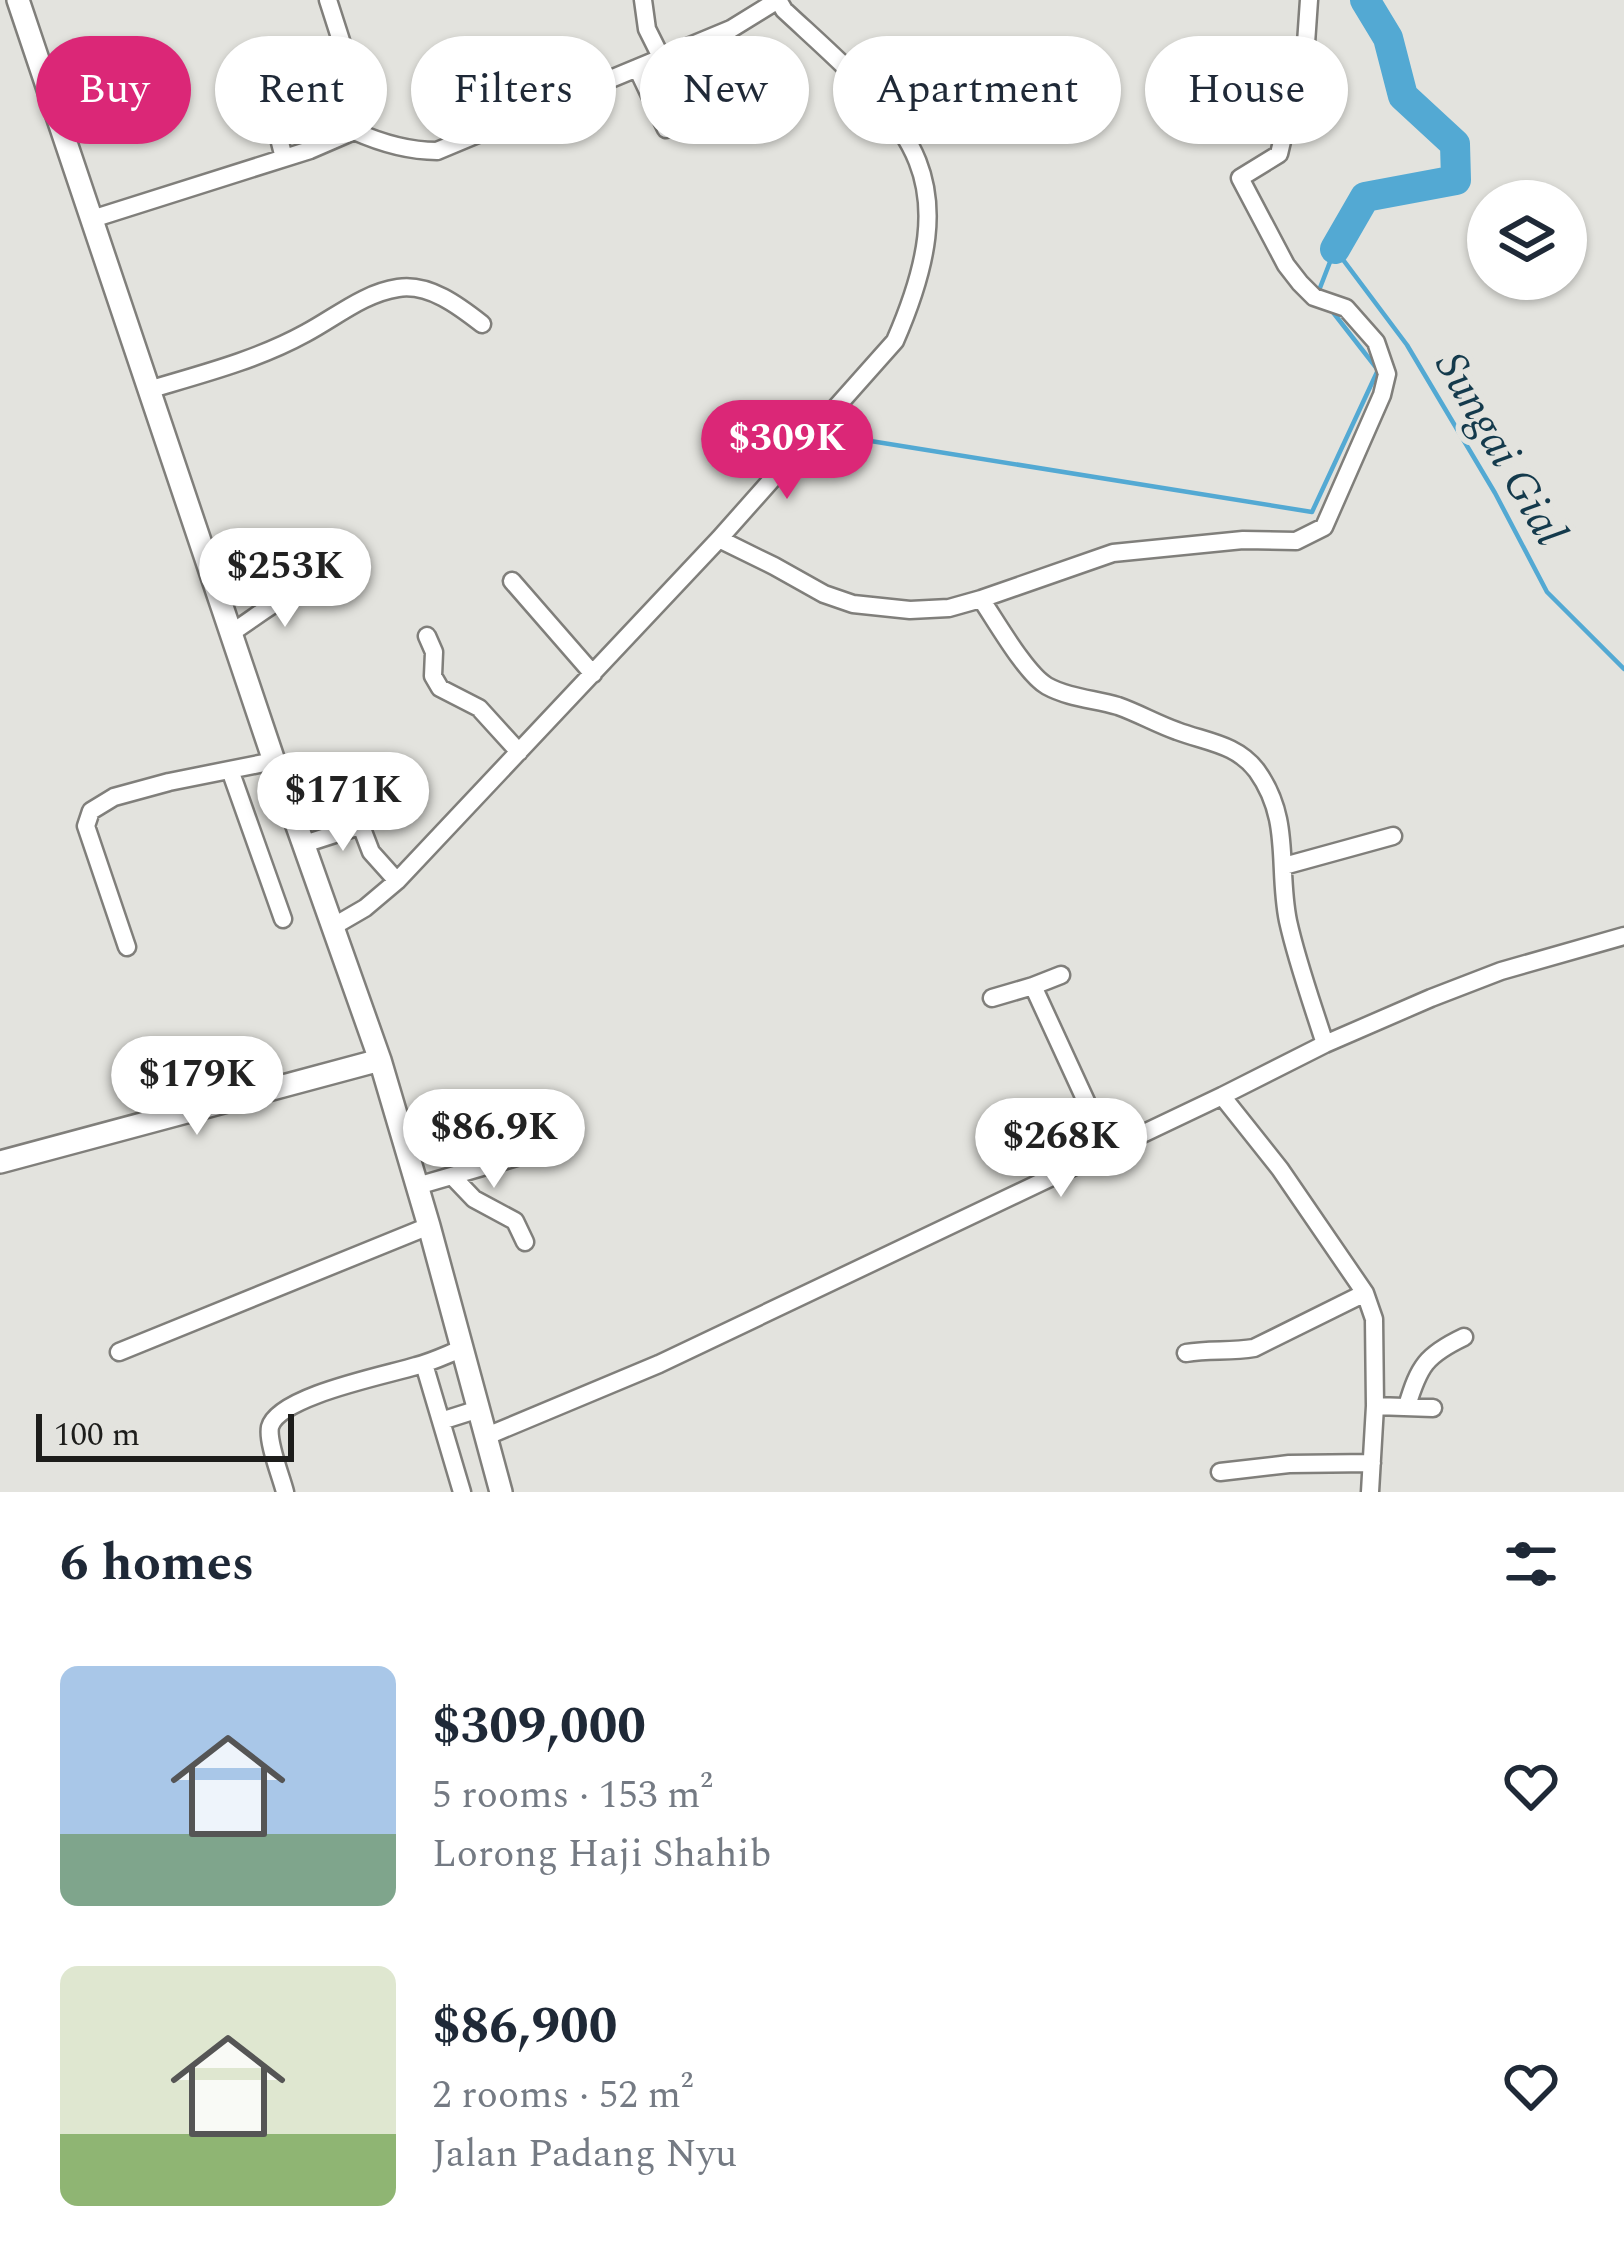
<!DOCTYPE html>
<html lang="en">
<head>
<meta charset="utf-8">
<style>
	body { margin:0; font-family:Spectral,serif; background:#f2f2f3; color:#1f2937; height:100vh; display:flex; flex-direction:column; font-size:45px; white-space:nowrap }
	* { box-sizing:border-box; margin:0 }
	p { font-size:39px; color:#747a83 }
	.icon { flex:none; width:66px; height:66px; fill:none; stroke:currentColor; stroke-width:2; stroke-linecap:round; stroke-linejoin:round }
	.map { position:relative; height:1492px; overflow:hidden }
	.side { display:flex; flex-direction:column; background:#fff; flex:1 }
	.side>* { flex:none }
	.banner { position:absolute; left:36px; top:36px; width:1554px; height:108px; display:flex; gap:24px }
	.controls { position:absolute; left:1467px; top:180px; display:grid; gap:24px }
	.controls a { display:grid; place-items:center; width:120px; height:120px; border-radius:50%; background:#fff; box-shadow:0 3px 9px #0004; font-size:60px }
	.scale { position:absolute; left:36px; bottom:30px; width:258px; box-sizing:border-box; padding-left:12px; border:6px solid #1d1d1b; border-top:0; font-size:33px; line-height:42px; white-space:nowrap; color:#1d1d1b; -webkit-text-stroke:9px #e3e3de; paint-order:stroke }
	.price { position:absolute; translate:-50% -102px; padding:0 27px; border-radius:42px; background:#fff; color:#222; font-size:39px; line-height:78px; filter:drop-shadow(0 3px 6px #0008) }
	.price::after { content:''; position:absolute; left:50%; top:72px; width:36px; height:27px; margin-left:-18px; background:inherit; clip-path:polygon(0 0,100% 0,50% 100%) }
	.price.selected { background:#db2777; color:#fff }
	ul { padding:0; list-style:none }
	li { display:flex; align-items:center; gap:36px; height:300px; padding:0 60px }
	li span { display:grid; place-items:center; flex:none; width:336px; height:240px; border-radius:18px; color:#555 }
	li>.icon { margin-inline-start:auto }
	span .icon { width:144px; height:144px; fill:#fffc; stroke-width:1 }
	li b { font-size:51px }
	h2 { display:flex; justify-content:space-between; align-items:center; height:144px; padding:0 60px; font-size:51px }
	.chip { padding:0 42px; border-radius:54px; background:#fff; box-shadow:0 3px 9px #0004; font-size:42px; line-height:108px }
	.chip.selected { background:#db2777; color:#fff }
	.map>svg:first-child { display:block }
	.lines { fill:none; stroke-linecap:round; stroke-linejoin:round }
	.stream { stroke:#53a9d3; stroke-width:4.5 }
	.river { stroke:#53a9d3; stroke-width:30 }
	.minor-casing { stroke:#807f7b; stroke-width:21 }
	.tertiary-casing { stroke:#807f7b; stroke-width:26 }
	.minor { stroke:#fff; stroke-width:16 }
	.tertiary { stroke:#fff; stroke-width:21 }
	.labels { text-anchor:middle; dominant-baseline:central; stroke-width:12; stroke-linejoin:round; paint-order:stroke }
	.water-label { font-size:45px; font-style:italic; fill:#143a4c; stroke:#e3e3de }
</style>
</head>
<body>
<div class="map">
<svg width="1624" height="1492" viewBox="0 0 1624 1492">
	<rect width="100%" height="100%" fill="#e3e3de"/>
	<g class="lines">
		<!-- stream -->
		<path class="stream" d="M1335 249 1407 345 1495 493 1547 592 1624 669
			M1318 293 1335 249
			M852 438 1312 512 1378 370 1332 311"/>
		<!-- river -->
		<path class="river" d="M1335 249 1365 197 1456 180 1455 144 1403 96 1388 38 1365 0"/>
		<!-- minor casing -->
		<g class="minor-casing">
			<path id="minor" d="M328 0 345 53 354 131
				M643 0 647 29 661 57
				M260 64 284 158
				M637 68 666 129
				M92 219 310 150 354 131C381 143 407 151 437 151L731 29 778 0
				M148 390C202 374 257 360 306 333 336 317 364 293 398 288 429 283 459 306 482 324
				M719 539 774 566 824 594 853 604 910 610 949 608 981 599 1113 553 1243 540 1296 541 1324 527 1382 395 1387 374 1376 342 1346 308 1314 297 1300 283 1286 265 1240 178 1279 154 1288 116 1303 87 1309 0
				M512 581 593 674
				M981 599C996 621 1026 674 1047 686 1069 698 1094 699 1118 706 1138 713 1157 724 1177 731 1206 742 1237 744 1257 771 1292 820 1277 867 1288 921 1297 962 1312 1003 1325 1044
				M231 633C258 616 290 588 322 583
				M427 636 434 652 433 676 440 688 479 708 519 752
				M230 770 283 919
				M348 792 371 852 397 881
				M304 844 360 826
				M1284 866 1393 836
				M334 926 365 908 397 881 719 539 895 341C971 167 906 123 784 10L778 0
				M127 947 86 826 91 811 114 797 169 782 274 761
				M1061 975 1033 986 1108 1149
				M992 998 1033 986
				M1222 1096 1280 1169 1365 1293 1374 1319 1375 1406 1370 1492
				M452 1176 474 1199 515 1221 525 1242
				M417 1186 555 1146
				M119 1352 429 1226
				M1186 1353C1210 1349 1230 1352 1254 1348L1365 1293
				M424 1364 462 1492
				M1375 1406 1433 1408
				M1407 1406C1419 1366 1426 1355 1464 1337
				M441 1421 479 1409
				M487 1436 659 1364 1222 1096 1325 1044 1431 998 1501 971 1624 936
				M1220 1472 1289 1464 1372 1463
				M285 1492C281 1476 267 1442 270 1427 278 1396 387 1375 416 1366 432 1362 446 1355 461 1349"/>
		</g>
		<!-- tertiary casing -->
		<g class="tertiary-casing">
			<path id="tertiary" d="M18 0 274 761 380 1060 429 1226 501 1492
				M0 1162 380 1060"/>
		</g>
		<!-- minor -->
		<use href="#minor" class="minor"/>
		<!-- tertiary -->
		<use href="#tertiary" class="tertiary"/>
	</g>
	<g class="labels">
		<!-- water labels -->
		<g class="water-label">
			<text transform="translate(1500 449) rotate(60)">Sungai Gial</text>
		</g>
	</g>
</svg>
<div class="controls">
<a><svg class="icon" aria-label="layers" viewBox="0 0 24 24"><path d="M12 4l9 5-9 5-9-5zM3 14l9 5 9-5"/></svg></a>
</div>
<div class="scale">100 m</div>
<b class="price selected" style="left:787px;top:502px">$309K</b>
<b class="price" style="left:285px;top:630px">$253K</b>
<b class="price" style="left:343px;top:854px">$171K</b>
<b class="price" style="left:197px;top:1138px">$179K</b>
<b class="price" style="left:494px;top:1191px">$86.9K</b>
<b class="price" style="left:1061px;top:1200px">$268K</b>
<div class="banner">
<a class="chip selected">Buy</a>
<a class="chip">Rent</a>
<a class="chip">Filters</a>
<a class="chip">New</a>
<a class="chip">Apartment</a>
<a class="chip">House</a>
</div>
</div>
<section class="side">
<h2>6 homes<svg class="icon" aria-label="filters" viewBox="0 0 24 24"><path d="M4 7h16M4 17h16"/><circle cx="9" cy="7" r="2"/><circle cx="15" cy="17" r="2"/></svg></h2>
<ul>
<li><span style="background:linear-gradient(#a9c7e8 70%,#7fa58c 0)"><svg class="icon" aria-label="home" viewBox="0 0 24 24"><path d="M3 11l9-7 9 7M6 9v11h12V9"/></svg></span><div><b>$309,000</b><p>5 rooms · 153 m²</p><p>Lorong Haji Shahib</p></div><svg class="icon" aria-label="heart" viewBox="0 0 24 24"><path d="M12 20l-8-8c-3-5 5-10 8-4 3-6 11-1 8 4z"/></svg></li>
<li><span style="background:linear-gradient(#dfe7d0 70%,#8fb573 0)"><svg class="icon" aria-label="home" viewBox="0 0 24 24"><path d="M3 11l9-7 9 7M6 9v11h12V9"/></svg></span><div><b>$86,900</b><p>2 rooms · 52 m²</p><p>Jalan Padang Nyu</p></div><svg class="icon" aria-label="heart" viewBox="0 0 24 24"><path d="M12 20l-8-8c-3-5 5-10 8-4 3-6 11-1 8 4z"/></svg></li>
</ul>
</section>
</body>
</html>
